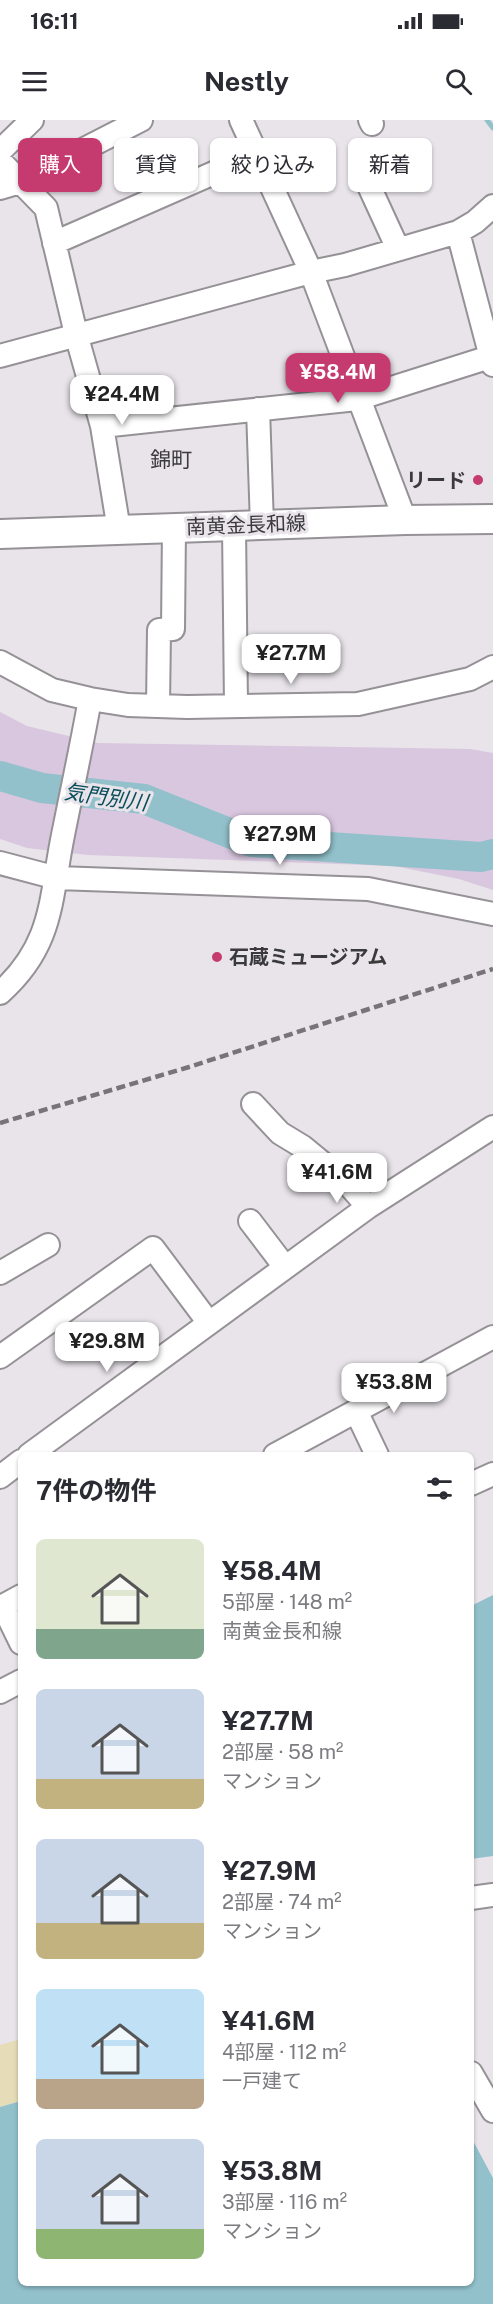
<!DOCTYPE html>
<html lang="ja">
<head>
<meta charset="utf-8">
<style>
	body { margin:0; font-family:"Public Sans","Noto Sans JP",sans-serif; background:#f7f7f7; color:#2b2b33; height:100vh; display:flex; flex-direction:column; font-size:22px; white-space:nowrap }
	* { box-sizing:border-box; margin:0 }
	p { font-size:20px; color:#7c7c81 }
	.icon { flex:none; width:33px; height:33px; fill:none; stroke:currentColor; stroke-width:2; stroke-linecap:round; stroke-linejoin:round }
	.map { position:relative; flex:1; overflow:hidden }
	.sheet { position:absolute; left:18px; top:1332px; width:456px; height:834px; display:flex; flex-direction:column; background:#fff; border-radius:9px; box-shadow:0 2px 4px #0004 }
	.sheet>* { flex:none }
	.banner { position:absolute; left:18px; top:18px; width:458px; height:54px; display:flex; gap:12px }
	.price { position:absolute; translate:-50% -51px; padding:0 14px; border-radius:12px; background:#fff; color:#222; font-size:20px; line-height:39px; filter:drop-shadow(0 2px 3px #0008) }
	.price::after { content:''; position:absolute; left:50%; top:36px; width:18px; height:14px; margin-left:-9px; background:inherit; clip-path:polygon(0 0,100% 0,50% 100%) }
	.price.on { background:#c63b6f; color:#fff }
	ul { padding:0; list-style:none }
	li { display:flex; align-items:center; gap:18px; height:150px; padding:0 18px }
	li span { display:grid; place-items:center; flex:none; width:168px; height:120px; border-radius:9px; color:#555 }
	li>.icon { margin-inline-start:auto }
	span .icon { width:72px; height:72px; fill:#fffc; stroke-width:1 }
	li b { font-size:26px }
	h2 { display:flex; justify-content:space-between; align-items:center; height:72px; padding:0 18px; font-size:26px }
	.pill { padding:0 21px; border-radius:9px; background:#fff; box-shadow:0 2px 4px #0004; font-size:21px; line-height:54px }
	.pill.on { background:#c63b6f; color:#fff }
	.status { display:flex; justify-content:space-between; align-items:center; height:42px; padding:0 30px; background:#fff; direction:ltr }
	.status svg { height:16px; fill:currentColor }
	header { display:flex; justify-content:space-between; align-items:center; height:78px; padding:0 18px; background:#fff; font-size:27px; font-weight:700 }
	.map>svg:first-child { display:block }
	.green { fill:#d9c7df }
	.sand { fill:#e6dcb7 }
	.water { fill:#92c1cc }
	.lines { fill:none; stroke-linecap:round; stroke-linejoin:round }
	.stream { stroke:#92c1cc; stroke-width:5 }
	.river { stroke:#92c1cc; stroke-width:30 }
	.minor-casing { stroke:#959196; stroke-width:26 }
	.major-casing { stroke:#959196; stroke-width:32 }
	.minor { stroke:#fff; stroke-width:22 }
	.major { stroke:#fff; stroke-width:28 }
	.rail { stroke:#767477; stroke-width:4.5; stroke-dasharray:9 4.5; stroke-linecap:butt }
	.poi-dot { fill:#c63b6f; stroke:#e8e4ea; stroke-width:2 }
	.labels { text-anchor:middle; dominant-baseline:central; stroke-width:6; stroke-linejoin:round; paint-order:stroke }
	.poi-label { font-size:20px; font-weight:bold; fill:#3a393b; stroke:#e8e4ea; text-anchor:end }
	.street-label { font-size:20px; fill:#3a393b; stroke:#e8e4ea }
	.neighbourhood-label { font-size:21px; fill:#3a393b; stroke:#e8e4ea }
	.water-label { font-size:21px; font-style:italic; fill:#094e5b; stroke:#e8e4ea }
</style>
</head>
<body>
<div class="status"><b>16:11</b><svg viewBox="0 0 49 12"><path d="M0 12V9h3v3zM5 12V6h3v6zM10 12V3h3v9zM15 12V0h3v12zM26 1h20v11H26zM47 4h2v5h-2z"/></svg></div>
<header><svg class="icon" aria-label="menu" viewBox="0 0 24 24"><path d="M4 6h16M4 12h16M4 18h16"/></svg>Nestly<svg class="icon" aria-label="search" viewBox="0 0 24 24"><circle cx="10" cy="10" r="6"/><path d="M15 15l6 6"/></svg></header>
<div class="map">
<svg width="493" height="2184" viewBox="0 0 493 2184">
	<rect width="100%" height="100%" fill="#e8e4ea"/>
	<!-- green -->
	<path class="green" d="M0 592 27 606 98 623 470 629 493 633V770L459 759 394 746 88 735 27 728 0 719Z"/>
	<!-- sand -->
	<path class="sand" d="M21 1919V1981L0 1987V1925Z"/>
	<!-- water -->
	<path class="water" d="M493 1475V1736L471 1739V1486Z
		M21 1981V2163H471V2017L493 2058V2184H0V1987Z"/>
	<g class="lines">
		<!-- stream -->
		<path class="stream" d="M487 0 493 8
			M481 737 493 742"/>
		<!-- river -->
		<path class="river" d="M0 656 42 668 144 679 252 722 481 737 493 734"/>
		<!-- minor casing -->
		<g class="minor-casing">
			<path id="minor" d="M241 0 311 152 405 400
				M370 0 372 4
				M0 31 32 0
				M0 41 46 88 76 214 102 306 119 410
				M369 66 398 129
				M0 68 20 62 141 0
				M458 112 493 245
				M54 123 257 34
				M0 236 311 152 345 145 458 112 475 102 493 86
				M258 289 262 405
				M102 306 357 279 493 236
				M234 406 236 586
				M0 542 52 570 90 579 128 585 187 587 358 584 470 559 493 547
				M158 586 159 510 173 509 174 408
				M0 743 57 758 368 769 493 794
				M0 873C54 825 50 779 63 715 72 670 82 624 90 579
				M253 984 280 1013 303 1027 348 1064 368 1087
				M250 1101 285 1147
				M0 1153 48 1125
				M0 1237 153 1128 209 1203
				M356 1291 377 1335
				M29 1335 368 1087 493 1007
				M275 1335 493 1217
				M0 1357 21 1341
				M471 1364 493 1354
				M21 1476 3 1486 21 1523
				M0 1572 21 1561
				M471 1778 493 1775
				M471 1953 493 1991"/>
		</g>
		<!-- major casing -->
		<g class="major-casing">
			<path id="major" d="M0 414 405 400 493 399"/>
		</g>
		<!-- minor -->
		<use href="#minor" class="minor"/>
		<!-- major -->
		<use href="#major" class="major"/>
		<!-- rail -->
		<path class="rail" d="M0 1003 189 947 493 849"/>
	</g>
	<!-- markers -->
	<g class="poi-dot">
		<circle cx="478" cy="360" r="6"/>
		<circle cx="217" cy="837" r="6"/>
	</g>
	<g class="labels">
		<!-- poi labels -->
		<g class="poi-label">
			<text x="466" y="360">リード</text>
			<text x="229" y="837" text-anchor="start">石蔵ミュージアム</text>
		</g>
		<!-- street labels -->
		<g class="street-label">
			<text transform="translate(246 405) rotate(-2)">南黄金長和線</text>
		</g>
		<!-- neighbourhood labels -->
		<g class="neighbourhood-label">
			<text x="171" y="339">錦町</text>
		</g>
		<!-- water labels -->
		<g class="water-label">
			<text transform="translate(106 677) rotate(8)">気門別川</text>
		</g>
	</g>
</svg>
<b class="price on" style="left:338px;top:284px">¥58.4M</b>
<b class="price" style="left:122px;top:306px">¥24.4M</b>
<b class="price" style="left:291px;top:565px">¥27.7M</b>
<b class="price" style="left:280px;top:746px">¥27.9M</b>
<b class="price" style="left:337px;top:1084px">¥41.6M</b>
<b class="price" style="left:107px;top:1253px">¥29.8M</b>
<b class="price" style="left:394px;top:1294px">¥53.8M</b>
<div class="banner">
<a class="pill on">購入</a>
<a class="pill">賃貸</a>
<a class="pill">絞り込み</a>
<a class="pill">新着</a>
</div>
<section class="sheet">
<h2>7件の物件<svg class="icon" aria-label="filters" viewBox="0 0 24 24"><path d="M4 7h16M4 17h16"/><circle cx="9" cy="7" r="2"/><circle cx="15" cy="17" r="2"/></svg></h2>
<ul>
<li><span style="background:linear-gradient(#dfe7d0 75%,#7fa58c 0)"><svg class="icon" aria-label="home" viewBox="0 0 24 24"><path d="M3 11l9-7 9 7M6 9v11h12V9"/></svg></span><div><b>¥58.4M</b><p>5部屋 · 148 m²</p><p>南黄金長和線</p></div></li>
<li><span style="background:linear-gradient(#c9d6e8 75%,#c2b280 0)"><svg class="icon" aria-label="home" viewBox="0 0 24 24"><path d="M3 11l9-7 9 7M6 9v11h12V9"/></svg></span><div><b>¥27.7M</b><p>2部屋 · 58 m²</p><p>マンション</p></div></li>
<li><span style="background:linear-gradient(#c9d6e8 70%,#c2b280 0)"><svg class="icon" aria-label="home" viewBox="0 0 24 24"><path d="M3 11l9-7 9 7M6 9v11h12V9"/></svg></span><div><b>¥27.9M</b><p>2部屋 · 74 m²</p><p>マンション</p></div></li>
<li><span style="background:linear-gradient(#bfe0f5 75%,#b9a48a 0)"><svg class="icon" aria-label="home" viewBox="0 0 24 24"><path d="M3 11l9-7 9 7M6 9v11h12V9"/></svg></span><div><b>¥41.6M</b><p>4部屋 · 112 m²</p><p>一戸建て</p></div></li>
<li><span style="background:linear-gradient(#c9d6e8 75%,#8fb573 0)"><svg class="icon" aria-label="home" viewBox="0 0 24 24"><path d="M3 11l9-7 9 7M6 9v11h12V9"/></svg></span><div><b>¥53.8M</b><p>3部屋 · 116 m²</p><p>マンション</p></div></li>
</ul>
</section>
</div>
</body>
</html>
